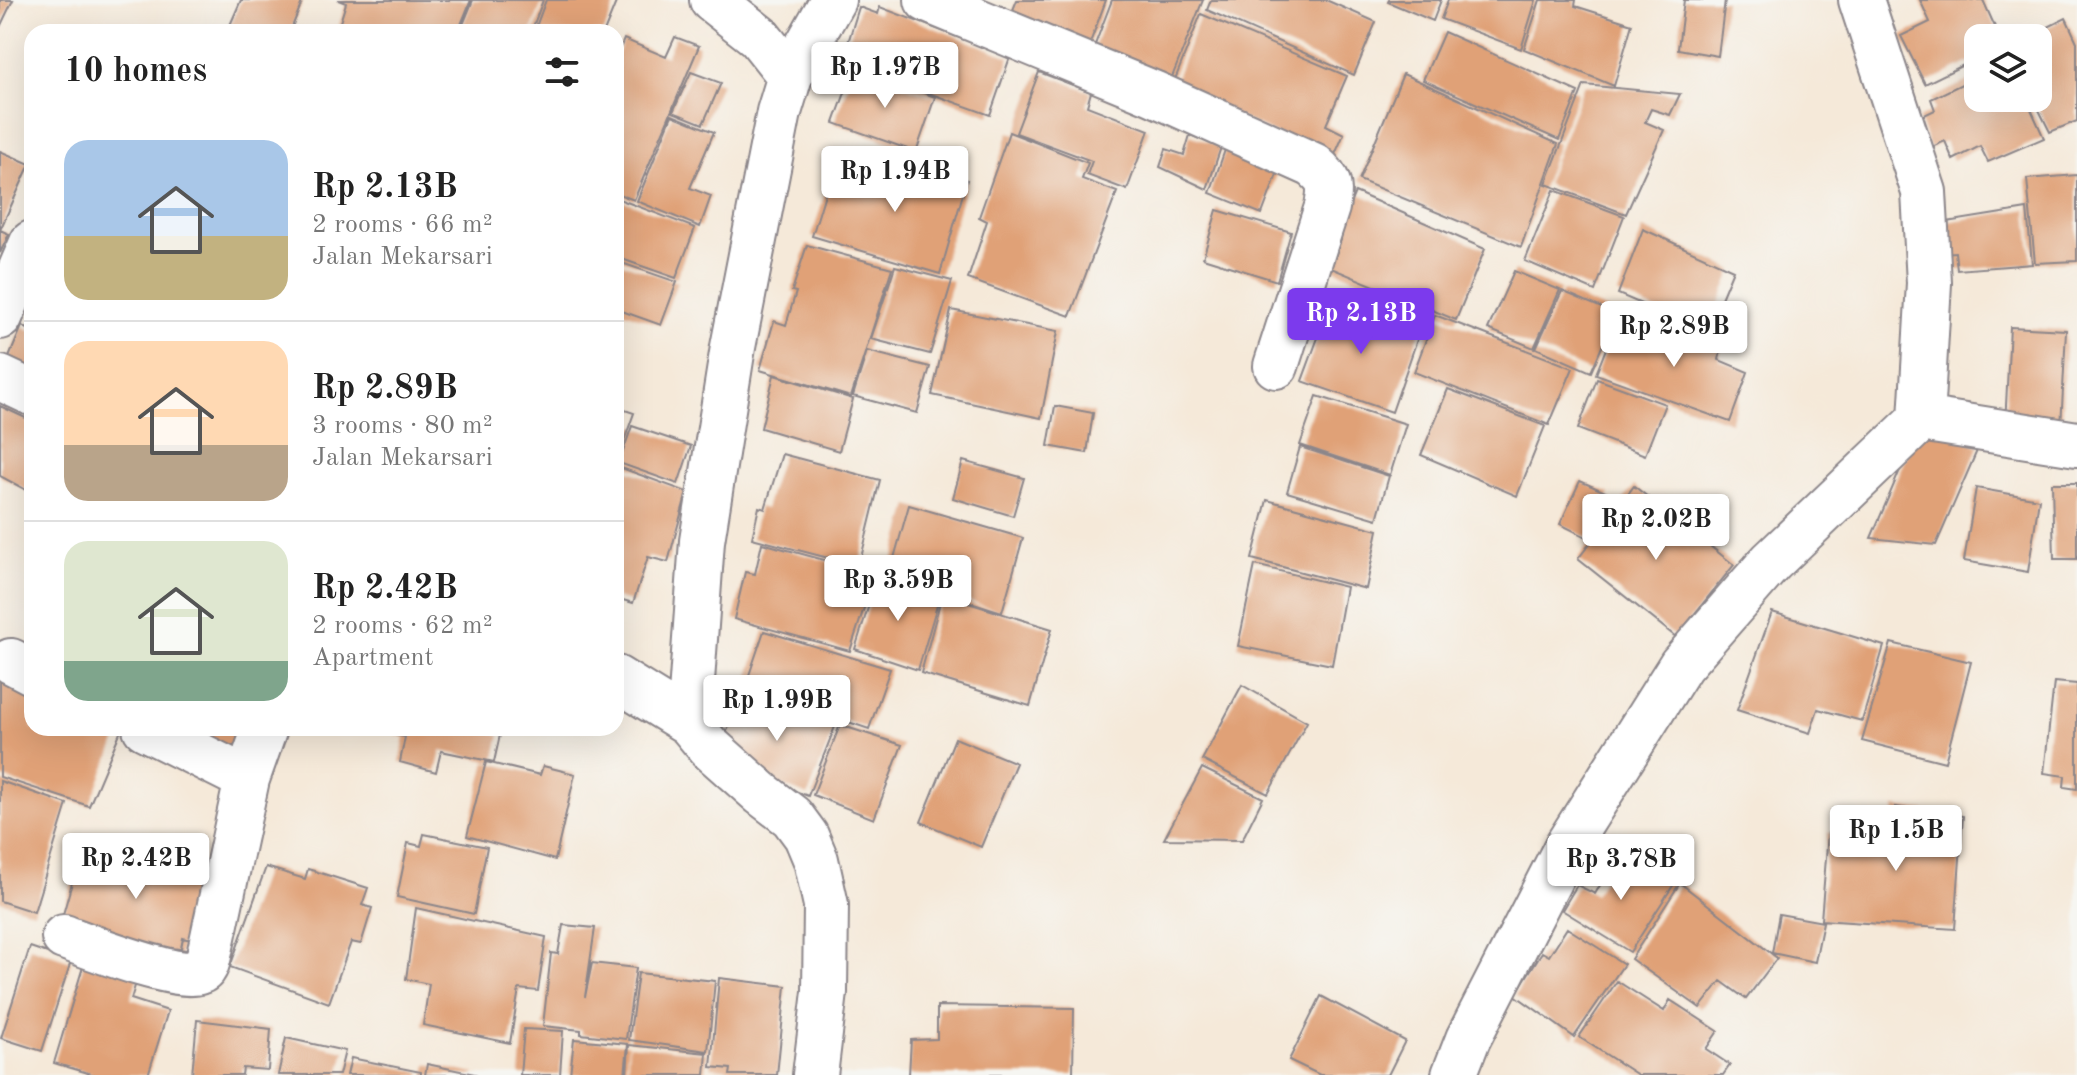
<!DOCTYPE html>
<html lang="en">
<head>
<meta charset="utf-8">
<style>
	body { margin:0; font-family:"Old Standard TT",serif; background:#f6f6f6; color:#222; height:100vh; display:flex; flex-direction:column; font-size:30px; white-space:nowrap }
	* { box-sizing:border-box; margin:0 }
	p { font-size:26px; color:#767676 }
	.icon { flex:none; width:44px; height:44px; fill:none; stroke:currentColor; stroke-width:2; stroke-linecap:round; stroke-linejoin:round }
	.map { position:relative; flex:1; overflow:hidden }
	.sheet { position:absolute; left:24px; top:24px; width:600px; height:712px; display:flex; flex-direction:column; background:#fff; border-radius:24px; box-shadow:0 8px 32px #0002 }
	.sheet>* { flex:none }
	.controls { position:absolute; left:1964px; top:24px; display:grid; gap:16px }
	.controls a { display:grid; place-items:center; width:88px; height:88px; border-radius:16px; background:#fff; box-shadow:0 8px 32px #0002; font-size:40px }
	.price { position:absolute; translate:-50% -68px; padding:0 18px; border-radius:8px; background:#fff; color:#222; font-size:26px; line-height:52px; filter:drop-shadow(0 2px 4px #0008) }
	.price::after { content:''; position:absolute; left:50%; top:48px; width:24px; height:18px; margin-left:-12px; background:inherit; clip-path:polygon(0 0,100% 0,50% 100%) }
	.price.on { background:#7c3aed; color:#fff }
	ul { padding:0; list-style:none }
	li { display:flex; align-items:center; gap:24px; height:200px; padding:0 40px }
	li+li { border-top:2px solid #e0e0e0 }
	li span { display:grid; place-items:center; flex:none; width:224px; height:160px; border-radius:24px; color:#555 }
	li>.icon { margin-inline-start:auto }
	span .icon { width:96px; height:96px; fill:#fffc; stroke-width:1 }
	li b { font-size:34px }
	h2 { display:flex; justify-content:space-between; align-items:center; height:96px; padding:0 40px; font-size:34px }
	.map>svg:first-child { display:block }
	.building { fill:#e0a177 }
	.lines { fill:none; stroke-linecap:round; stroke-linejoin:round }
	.minor-casing { stroke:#8c868a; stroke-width:48 }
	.minor { stroke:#fff; stroke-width:44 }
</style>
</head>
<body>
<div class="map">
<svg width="2077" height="1075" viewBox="0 0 2077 1075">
	<rect width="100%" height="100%" fill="#f6f6f2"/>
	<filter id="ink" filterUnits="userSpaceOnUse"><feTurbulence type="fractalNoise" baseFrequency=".0125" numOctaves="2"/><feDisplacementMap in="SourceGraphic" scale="16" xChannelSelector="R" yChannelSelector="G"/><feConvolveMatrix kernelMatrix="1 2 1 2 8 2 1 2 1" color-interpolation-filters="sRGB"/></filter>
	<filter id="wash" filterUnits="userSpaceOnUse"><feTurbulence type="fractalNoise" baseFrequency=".006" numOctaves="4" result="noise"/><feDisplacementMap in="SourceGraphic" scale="32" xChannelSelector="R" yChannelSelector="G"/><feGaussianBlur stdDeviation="1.8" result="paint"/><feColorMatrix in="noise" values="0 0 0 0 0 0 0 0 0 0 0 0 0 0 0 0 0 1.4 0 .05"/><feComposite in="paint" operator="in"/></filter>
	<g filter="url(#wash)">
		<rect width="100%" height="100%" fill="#f5e9d9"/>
		<g id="blocks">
			<!-- building -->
			<path class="building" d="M0 0H13L0 27Z
				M241 0H303L290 32H227Z
				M338 0H471L458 32H337L346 3Z
				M473 0H543L531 32H460Z
				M546 0H617L604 32H534Z
				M1017 0H1106L1084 59 1006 27Z
				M1112 0H1203L1170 82 1093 50Z
				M1211 0H1326L1376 22 1354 75 1207 10Z
				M1389 0H1441L1433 21 1388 2Z
				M1448 0H1536L1521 49 1441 19Z
				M1540 0H1576L1575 6 1632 24 1614 86 1524 49Z
				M1684 0H1725L1718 56 1678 49Z
				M1920 0H1983L2000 38H1978V58L1925 84 1901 36 1930 22Z
				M859 7 878 14 880 7 1010 57 990 115 842 62Z
				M1201 14 1347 76 1326 125 1344 134 1333 159 1172 87Z
				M2066 18 2077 42V121L2050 132 2033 98H2038V38H2026Z
				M1444 32 1578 92 1559 140 1423 80Z
				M675 37 699 46 634 200 616 193V58L624 39 666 57Z
				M854 68 935 97 916 152 834 123Z
				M691 72 721 83 703 124 673 112Z
				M1039 72 1091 92 1087 106 1149 130 1127 190 1087 175 1092 161 1016 133Z
				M1403 74 1558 144 1521 247 1359 180Z
				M1978 76V98H2026L2044 138 1988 162 1980 146 1953 160 1945 141 1930 148 1918 118 1935 110 1931 99Z
				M1584 85 1680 94 1670 115 1651 109 1645 122 1664 130 1626 214 1546 184Z
				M672 115 714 132 690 188 711 196 700 227 637 201Z
				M1009 132 1088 163 1082 179 1117 192 1070 316 968 279 987 221 979 217Z
				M1190 135 1221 147 1207 189 1160 167 1166 149 1184 155Z
				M1226 147 1279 169 1262 214 1210 193Z
				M0 151 30 164 0 230 9 234 0 253Z
				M878 153 967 180 940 274 812 236 828 184 867 195Z
				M2077 175V261L2035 263 2027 179Z
				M1554 190 1624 216 1595 291 1525 261Z
				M1355 192 1485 249 1456 320 1331 268 1341 240 1336 237Z
				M616 198 695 228 676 278 616 257Z
				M2027 209 2032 264 1957 270 1955 252 1944 253 1940 223Z
				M1217 210 1291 232 1277 281 1203 258Z
				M1643 229 1733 270 1707 332 1618 294Z
				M807 245 892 268 851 397 760 370 774 321 786 325 796 292 792 291Z
				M616 261 677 282 661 325 616 309Z
				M895 266 952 281 930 354 871 339Z
				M1514 271 1560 290 1534 348 1488 329Z
				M1562 291 1616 314 1591 372 1536 348Z
				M1332 300 1420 331 1392 412 1302 381Z
				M951 310 1058 331 1041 418 932 395Z
				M1435 315 1573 368 1549 425 1414 372Z
				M1629 315 1721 350 1719 360 1748 372 1730 422 1596 374 1609 341 1619 344Z
				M22 326 32 331V386L3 372Z
				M2010 327 2066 330 2061 428 2005 425Z
				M867 351 930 367 917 413 853 396Z
				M774 375 853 399 839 451 761 428Z
				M1597 379 1665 404 1645 455 1578 429Z
				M1448 389 1545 426 1517 496 1421 455Z
				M1317 396 1406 424 1390 475 1300 445Z
				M0 406 32 421V482L28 491 0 476Z
				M1055 406 1093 413 1087 453 1048 446Z
				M616 407 634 413 616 463Z
				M1921 421 1979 446 1936 545 1871 538Z
				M632 426 691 446 678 484 619 463Z
				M1300 447 1389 476 1377 519 1287 492Z
				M782 454 880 480 859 566 752 538 759 507 765 509Z
				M963 461 1024 478 1013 516 953 498Z
				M616 466 687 492 668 562 648 557 633 603 616 598Z
				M1580 481 1610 494 1588 538 1560 524Z
				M2052 483H2077V559H2054Z
				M1634 486 1734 565 1676 637 1578 559Z
				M1976 488 2039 499 2028 572 1964 561Z
				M1267 500 1378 530 1366 589 1252 559Z
				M909 505 1023 538 1002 612 889 576Z
				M762 543 875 574 850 651 734 619 745 572 755 574Z
				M1255 565 1346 587 1332 665 1238 646Z
				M878 576 940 595 918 670 855 649Z
				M942 595 1052 629 1030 706 921 673Z
				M1772 612 1884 646 1862 721 1818 709 1810 733 1737 710Z
				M764 631 890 669 869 729 745 687Z
				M1891 643 1971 662 1945 762 1862 741Z
				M0 673 32 688V728H122L89 806 0 777Z
				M2054 682 2077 684V789L2064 787 2065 776 2044 773Z
				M1242 685 1307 722 1268 794 1202 760Z
				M743 691 836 724 808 796 731 766 722 744Z
				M840 725 902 745 874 819 813 795Z
				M168 728H245L229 759Z
				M397 728H489L488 731 500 735 494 762 441 751 436 772 400 762 405 737 395 735Z
				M955 738 1016 763 981 847 921 822Z
				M486 762 540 775 543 766 575 774 555 860 467 836Z
				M1202 768 1263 798 1242 840 1164 839Z
				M0 781 67 804 34 912 0 901Z
				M1895 807 1963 816 1955 929 1821 920 1828 833 1893 839Z
				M424 834 487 847 474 914 397 897 408 843 421 846Z
				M100 844 208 874 191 940 183 938 179 958 60 925 77 865 93 870Z
				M1620 851 1674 884 1630 952 1562 910 1577 885 1595 894Z
				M266 867 305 879 308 869 368 888 362 905 372 908 361 944 351 942 329 1003 230 967Z
				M1680 883 1777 958 1746 999 1721 981 1700 1008 1631 959Z
				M416 908 546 937 538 991 519 989 510 1043 423 1025 429 984 406 979Z
				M1779 914 1823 922 1815 962 1772 953Z
				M563 925 595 928 585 997 592 963 636 968 626 1039 581 1034V1030L543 1026 551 953 558 954Z
				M1567 928 1624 964 1574 1037 1515 995 1542 952 1549 956Z
				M30 947 71 961 42 1051 1 1038Z
				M85 960 138 976 131 999 168 1011 148 1075H95L54 1063Z
				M638 973 715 981 708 1051 629 1040Z
				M719 978 786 986 777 1075H730L731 1069 711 1067Z
				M1617 981 1664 1011 1670 1000 1718 1031 1706 1049 1730 1065 1723 1075H1638L1579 1037Z
				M1321 996 1405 1041 1388 1075H1320L1289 1060Z
				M937 1006 1074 1008 1073 1075H909L911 1040 937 1039Z
				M197 1020 271 1029 268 1070 243 1068 242 1075H192Z
				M524 1029 563 1031 560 1075H520Z
				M286 1038 345 1051 339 1075H278Z
				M574 1039 628 1044 625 1075H570Z
				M629 1045 707 1053 705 1075H627Z
				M351 1058 421 1072V1075H347Z
				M427 1064 475 1074 474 1075H425Z"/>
		</g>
	</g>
	<g filter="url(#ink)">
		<use href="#blocks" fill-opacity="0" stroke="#8c868a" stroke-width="2"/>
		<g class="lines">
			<!-- minor casing -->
			<g class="minor-casing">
				<path id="minor" d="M927 0 1153 93 1313 165C1330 179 1331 185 1327 207L1276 366
					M790 76 833 0
					M0 317 32 243
					M0 378 32 393
					M1921 419 2077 444
					M11 661 32 672
					M616 678 689 723 709 747 762 794 792 817 806 836 816 860 826 905 825 992 815 1075
					M689 723 702 541 733 347 779 112 790 76 759 37 712 0
					M145 728 247 779
					M64 937C89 946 176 980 199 972 207 970 208 959 210 951L247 779 265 728
					M1454 1075 1468 1039 1568 844 1681 665 1771 562 1921 419 1929 283 1924 192 1861 0"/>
			</g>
			<!-- minor -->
			<use href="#minor" class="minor"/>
		</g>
	</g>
</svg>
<div class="controls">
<a><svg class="icon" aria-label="layers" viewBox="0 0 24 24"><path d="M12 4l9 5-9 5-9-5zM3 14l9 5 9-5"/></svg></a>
</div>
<b class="price" style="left:885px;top:110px">Rp 1.97B</b>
<b class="price" style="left:895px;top:214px">Rp 1.94B</b>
<b class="price on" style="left:1361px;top:356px">Rp 2.13B</b>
<b class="price" style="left:1674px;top:369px">Rp 2.89B</b>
<b class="price" style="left:1656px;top:562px">Rp 2.02B</b>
<b class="price" style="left:898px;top:623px">Rp 3.59B</b>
<b class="price" style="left:777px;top:743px">Rp 1.99B</b>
<b class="price" style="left:1896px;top:873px">Rp 1.5B</b>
<b class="price" style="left:136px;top:901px">Rp 2.42B</b>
<b class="price" style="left:1621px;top:902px">Rp 3.78B</b>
<section class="sheet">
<h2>10 homes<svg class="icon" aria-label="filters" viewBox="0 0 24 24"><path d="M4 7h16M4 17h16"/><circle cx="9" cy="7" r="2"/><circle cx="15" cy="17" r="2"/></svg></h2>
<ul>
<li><span style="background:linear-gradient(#a9c7e8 60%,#c2b280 0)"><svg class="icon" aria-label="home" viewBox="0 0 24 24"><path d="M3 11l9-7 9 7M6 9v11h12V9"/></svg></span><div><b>Rp 2.13B</b><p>2 rooms · 66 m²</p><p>Jalan Mekarsari</p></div></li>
<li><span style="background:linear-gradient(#ffd9b3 65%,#b9a48a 0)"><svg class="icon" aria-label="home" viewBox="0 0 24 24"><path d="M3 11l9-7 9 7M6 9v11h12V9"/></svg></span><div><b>Rp 2.89B</b><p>3 rooms · 80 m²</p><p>Jalan Mekarsari</p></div></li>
<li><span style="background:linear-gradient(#dfe7d0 75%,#7fa58c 0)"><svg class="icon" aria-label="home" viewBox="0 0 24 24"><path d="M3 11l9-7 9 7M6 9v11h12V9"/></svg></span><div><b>Rp 2.42B</b><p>2 rooms · 62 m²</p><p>Apartment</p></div></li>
</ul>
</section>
</div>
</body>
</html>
